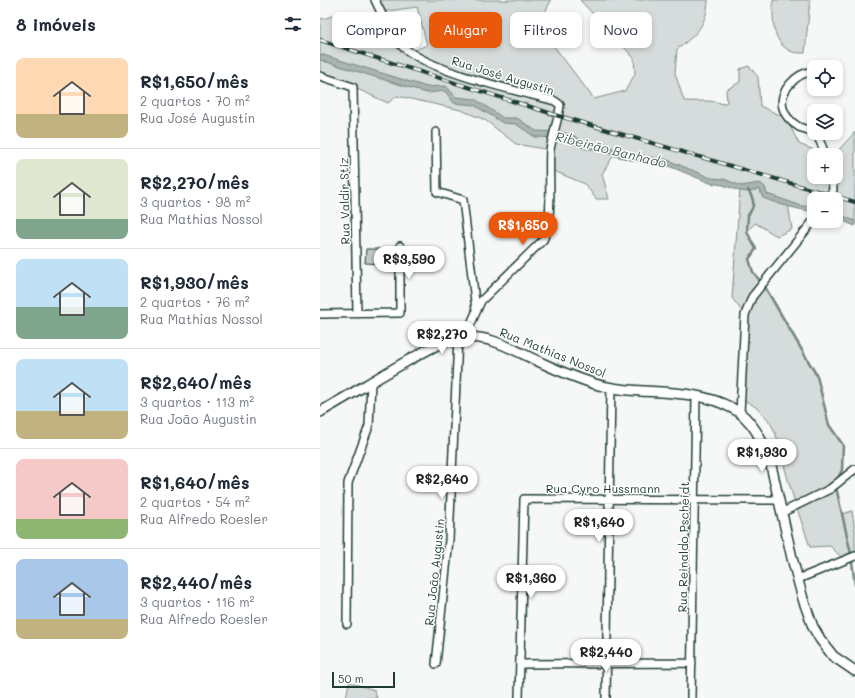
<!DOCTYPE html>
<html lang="pt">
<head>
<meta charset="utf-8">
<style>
	body { margin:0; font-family:Mali,sans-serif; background:#f2f2f3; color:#1f2937; height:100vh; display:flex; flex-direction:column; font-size:15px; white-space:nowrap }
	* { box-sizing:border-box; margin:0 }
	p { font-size:13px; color:#747a83 }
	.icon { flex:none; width:22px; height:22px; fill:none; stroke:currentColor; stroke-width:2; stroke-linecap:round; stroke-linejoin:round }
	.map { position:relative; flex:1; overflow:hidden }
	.drawer { display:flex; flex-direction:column; background:#fff; width:320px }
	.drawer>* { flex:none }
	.banner { position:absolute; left:12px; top:12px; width:380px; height:36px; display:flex; gap:8px }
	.buttons { position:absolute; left:487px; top:60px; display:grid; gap:8px }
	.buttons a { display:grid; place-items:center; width:36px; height:36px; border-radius:8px; background:#fff; box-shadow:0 2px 6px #0003; font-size:20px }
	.scale { position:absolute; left:12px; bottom:10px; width:63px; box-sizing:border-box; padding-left:4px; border:2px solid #1f3d34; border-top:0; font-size:11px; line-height:14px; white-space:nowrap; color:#1f3d34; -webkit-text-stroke:3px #fff; paint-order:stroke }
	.price { position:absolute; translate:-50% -34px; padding:0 9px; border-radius:14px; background:#fff; color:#222; font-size:13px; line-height:26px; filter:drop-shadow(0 1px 2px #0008) }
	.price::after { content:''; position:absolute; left:50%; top:24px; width:12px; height:9px; margin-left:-6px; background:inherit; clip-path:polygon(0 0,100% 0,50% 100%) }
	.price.active { background:#ea580c; color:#fff }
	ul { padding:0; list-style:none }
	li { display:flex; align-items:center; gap:12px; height:100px; padding:0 16px }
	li+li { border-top:1px solid #e0e1e3 }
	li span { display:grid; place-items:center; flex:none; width:112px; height:80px; border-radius:8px; color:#555 }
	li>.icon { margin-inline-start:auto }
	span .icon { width:48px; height:48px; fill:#fffc; stroke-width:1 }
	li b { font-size:17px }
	h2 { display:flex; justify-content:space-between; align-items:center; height:48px; padding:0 16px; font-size:17px }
	.pill { padding:0 14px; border-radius:8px; background:#fff; box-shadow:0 2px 6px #0003; font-size:14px; line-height:36px }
	.pill.active { background:#ea580c; color:#fff }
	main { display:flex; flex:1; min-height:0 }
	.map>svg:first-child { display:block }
	.green { fill:#d6dcdb; stroke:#7a8c88 }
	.water { fill:#aab5b1; stroke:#72857f }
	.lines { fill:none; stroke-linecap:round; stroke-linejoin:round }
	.stream { stroke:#72857f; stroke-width:2.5 }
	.building { fill:#c0c9c6; stroke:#1f3d34 }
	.minor-casing { stroke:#1f3d34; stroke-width:10 }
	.tertiary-casing { stroke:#1f3d34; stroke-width:12 }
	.minor { stroke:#fff; stroke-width:7 }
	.tertiary { stroke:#fff; stroke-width:9 }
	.rail-casing { stroke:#1f3d34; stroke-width:4 }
	.rail { stroke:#fff; stroke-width:2.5; stroke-dasharray:8; stroke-linecap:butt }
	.labels { text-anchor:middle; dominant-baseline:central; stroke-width:3; stroke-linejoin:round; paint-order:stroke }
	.street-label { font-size:12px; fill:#1f3d34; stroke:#fff }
	.water-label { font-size:13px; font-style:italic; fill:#49615a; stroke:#fff }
</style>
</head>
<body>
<main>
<section class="drawer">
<h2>8 imóveis<svg class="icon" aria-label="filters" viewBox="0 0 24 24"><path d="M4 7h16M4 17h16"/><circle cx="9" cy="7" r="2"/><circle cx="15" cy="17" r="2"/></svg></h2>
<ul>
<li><span style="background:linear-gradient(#ffd9b3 70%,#c2b280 0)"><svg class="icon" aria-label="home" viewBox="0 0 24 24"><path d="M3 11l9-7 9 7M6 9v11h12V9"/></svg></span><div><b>R$1,650/mês</b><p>2 quartos · 70 m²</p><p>Rua José Augustin</p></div></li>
<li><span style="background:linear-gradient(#dfe7d0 75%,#7fa58c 0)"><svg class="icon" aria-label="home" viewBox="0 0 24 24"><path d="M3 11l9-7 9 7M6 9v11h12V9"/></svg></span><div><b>R$2,270/mês</b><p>3 quartos · 98 m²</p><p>Rua Mathias Nossol</p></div></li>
<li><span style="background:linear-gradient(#bfe0f5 60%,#7fa58c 0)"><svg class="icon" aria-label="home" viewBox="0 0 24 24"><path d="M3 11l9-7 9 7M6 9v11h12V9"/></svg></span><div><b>R$1,930/mês</b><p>2 quartos · 76 m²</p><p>Rua Mathias Nossol</p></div></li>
<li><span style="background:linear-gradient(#bfe0f5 65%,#c2b280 0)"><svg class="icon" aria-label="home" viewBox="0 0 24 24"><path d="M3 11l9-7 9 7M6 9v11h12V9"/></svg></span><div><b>R$2,640/mês</b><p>3 quartos · 113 m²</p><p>Rua João Augustin</p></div></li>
<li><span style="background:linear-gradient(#f6c9c9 75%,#8fb573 0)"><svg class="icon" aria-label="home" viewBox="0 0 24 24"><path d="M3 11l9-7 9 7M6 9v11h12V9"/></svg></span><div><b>R$1,640/mês</b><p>2 quartos · 54 m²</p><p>Rua Alfredo Roesler</p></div></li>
<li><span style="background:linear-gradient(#a9c7e8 75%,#c2b280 0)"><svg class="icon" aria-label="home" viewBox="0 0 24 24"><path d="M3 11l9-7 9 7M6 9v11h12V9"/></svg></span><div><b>R$2,440/mês</b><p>3 quartos · 116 m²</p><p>Rua Alfredo Roesler</p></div></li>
</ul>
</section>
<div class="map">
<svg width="535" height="698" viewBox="0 0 535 698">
	<rect width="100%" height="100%" fill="#f6f7f7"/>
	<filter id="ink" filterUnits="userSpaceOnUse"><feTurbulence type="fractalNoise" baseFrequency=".025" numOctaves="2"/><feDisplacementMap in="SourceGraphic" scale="8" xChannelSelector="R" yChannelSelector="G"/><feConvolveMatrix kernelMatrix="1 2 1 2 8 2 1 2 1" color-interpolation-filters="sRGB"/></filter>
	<g filter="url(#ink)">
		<!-- green -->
		<path class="green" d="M55 0H229L231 1 218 25 274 99 305 91 315 74 314 58 260 0H388C387 25 376 35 357 49L355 73 364 101C377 102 391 99 403 104L407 102 406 90 420 82V69L429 66 438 77 440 106 466 118 479 144 507 155H494V177H516V155H514L535 132V224L516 216V199H494V210L468 204 472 229 457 236 435 223 427 232 436 249 429 259 433 272 445 287 497 376 509 425 523 445 522 470 515 484 522 514 532 511 535 530V556L524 560 510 546 490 547C483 525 475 504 469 483 458 448 460 415 421 399L425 315 412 298 420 188 390 180 344 161 295 153 282 174 289 199H276L265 184 229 169 230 150 196 144 165 120 141 110 77 96 68 103 33 87 0 76V18L3 19 20 13 36 20 65 41 90 52 107 45 97 7 61 12Z
			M453 0H490L485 53C480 53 474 53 470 51 451 41 453 18 453 0Z
			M29 682 54 690 57 698H26Z"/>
		<!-- water -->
		<path class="water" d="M0 54 107 87 126 86 136 97 155 99 183 118H197L216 131 242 132 252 135 267 143 285 144 296 150 315 155 345 159 391 178 404 179 421 186 440 183 445 187 447 194 482 206 494 207V212C477 209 460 205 443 198L439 189 429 192 420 191 403 185 390 183 344 164 315 161 295 156 284 149H266L242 138 215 137 196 124 183 123 154 105 134 103 125 91 107 93 0 60Z
			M516 213 535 221V226L516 218Z"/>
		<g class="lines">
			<!-- stream -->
			<path class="stream" d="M428 190C434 200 436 205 428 215L427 232 436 249 429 259 433 272 445 287 497 376 509 425 523 445 522 470 517 480
				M516 487 531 554
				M532 562 535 585"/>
		</g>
		<!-- building -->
		<path class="building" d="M46 249H60V264L45 263Z"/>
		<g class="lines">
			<!-- minor casing -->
			<g class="minor-casing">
				<path id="minor" d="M55 0C63 16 70 34 83 47 113 73 195 90 235 101 236 102 238 103 240 105 241 108 231 142 230 150 228 174 234 220 223 240L161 301 145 337
					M494 71C485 72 476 77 470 84 456 100 462 117 479 127 484 129 490 130 494 133 500 138 503 148 505 155
					M0 76 33 87 37 314
					M116 132 117 192 143 200 156 310
					M508 199 513 190 512 177
					M0 314 80 313V246
					M420 413 425 315 432 297 494 220
					M461 513 510 489 535 469
					M478 579 535 556
					M27 624 28 483 49 426 51 382
					M116 664 129 540 138 338
					M200 664 372 663
					M199 698 204 499 458 500
					M286 698 291 388
					M371 698 376 396"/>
			</g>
			<!-- tertiary casing -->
			<g class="tertiary-casing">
				<path id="tertiary" d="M0 412C30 395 59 377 89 360 104 352 121 341 139 338 169 333 195 351 222 363 239 371 257 378 275 384 319 397 370 385 412 408 432 418 442 440 450 461L472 558 483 599 493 627 500 639 513 656 535 671"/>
			</g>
			<!-- minor -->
			<use href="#minor" class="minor"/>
			<!-- tertiary -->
			<use href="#tertiary" class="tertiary"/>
			<!-- rail casing -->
			<g class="rail-casing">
				<path id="rail" d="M0 40 239 116 535 202"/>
			</g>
			<!-- rail -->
			<use href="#rail" class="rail"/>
		</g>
	</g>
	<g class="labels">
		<!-- street labels -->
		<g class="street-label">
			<text transform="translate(183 75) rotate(17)">Rua José Augustin</text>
			<text transform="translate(24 201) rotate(-91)">Rua Valdir Stiz</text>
			<text transform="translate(233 352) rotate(22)">Rua Mathias Nossol</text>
			<text x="283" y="488">Rua Cyro Hussmann</text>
			<text transform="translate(363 547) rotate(-89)">Rua Reinaldo Pscheidt</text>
			<text transform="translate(114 572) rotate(-84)">Rua João Augustin</text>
		</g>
		<!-- water labels -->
		<g class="water-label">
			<text transform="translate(291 149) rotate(14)">Ribeirão Banhado</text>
		</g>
	</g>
</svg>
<div class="buttons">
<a><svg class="icon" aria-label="locate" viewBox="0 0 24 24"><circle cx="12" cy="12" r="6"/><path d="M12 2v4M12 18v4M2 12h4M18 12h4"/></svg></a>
<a><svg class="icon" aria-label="layers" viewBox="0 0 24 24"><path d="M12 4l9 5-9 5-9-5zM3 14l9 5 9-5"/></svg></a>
<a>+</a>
<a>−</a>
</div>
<div class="scale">50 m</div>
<b class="price active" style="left:203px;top:246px">R$1,650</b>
<b class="price" style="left:89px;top:280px">R$3,590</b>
<b class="price" style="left:122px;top:355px">R$2,270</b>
<b class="price" style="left:442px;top:473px">R$1,930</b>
<b class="price" style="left:122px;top:500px">R$2,640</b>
<b class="price" style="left:279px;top:543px">R$1,640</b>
<b class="price" style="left:211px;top:599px">R$1,360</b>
<b class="price" style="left:286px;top:673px">R$2,440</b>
<div class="banner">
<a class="pill">Comprar</a>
<a class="pill active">Alugar</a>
<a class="pill">Filtros</a>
<a class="pill">Novo</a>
</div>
</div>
</main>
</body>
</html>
